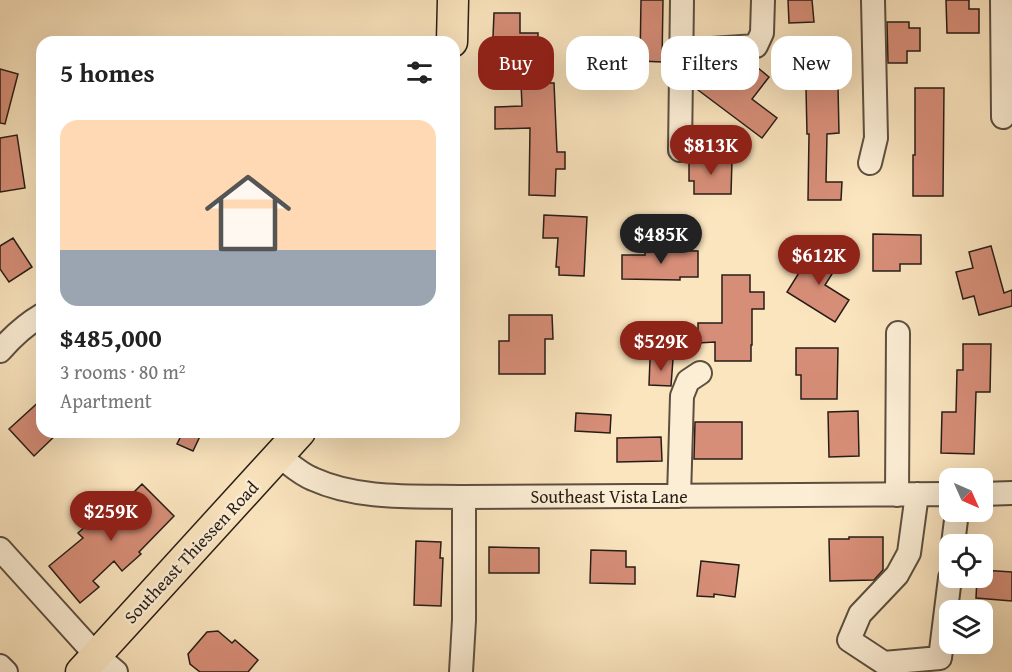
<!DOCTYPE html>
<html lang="en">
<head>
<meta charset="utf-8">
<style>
	body { margin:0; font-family:"Gentium Book Plus",serif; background:#f6f6f6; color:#222; height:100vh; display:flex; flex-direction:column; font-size:22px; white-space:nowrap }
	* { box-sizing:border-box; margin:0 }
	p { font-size:20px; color:#767676 }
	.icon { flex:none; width:33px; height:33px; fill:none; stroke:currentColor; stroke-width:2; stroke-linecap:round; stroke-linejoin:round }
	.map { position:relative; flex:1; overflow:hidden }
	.details { position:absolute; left:36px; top:36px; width:424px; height:402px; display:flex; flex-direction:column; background:#fff; border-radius:18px; box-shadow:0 6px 24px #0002 }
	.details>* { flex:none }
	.top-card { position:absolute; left:478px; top:36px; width:442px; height:54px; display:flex; gap:12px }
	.needle { width:39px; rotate:135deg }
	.buttons { position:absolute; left:939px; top:468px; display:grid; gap:12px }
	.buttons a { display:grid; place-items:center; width:54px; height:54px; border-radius:12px; background:#fff; box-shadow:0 6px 24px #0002; font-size:30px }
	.price { position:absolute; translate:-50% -51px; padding:0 14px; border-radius:21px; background:#8f2418; color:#fff; font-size:20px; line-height:39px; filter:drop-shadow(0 2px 3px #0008) }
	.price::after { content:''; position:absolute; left:50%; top:36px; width:18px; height:14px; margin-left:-9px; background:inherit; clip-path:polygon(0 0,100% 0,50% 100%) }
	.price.current { background:#222; color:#fff }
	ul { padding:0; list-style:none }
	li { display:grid; align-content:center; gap:12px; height:318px; padding:0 24px }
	li span { display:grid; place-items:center; height:186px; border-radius:18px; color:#555 }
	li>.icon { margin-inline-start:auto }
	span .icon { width:108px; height:108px; fill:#fffc; stroke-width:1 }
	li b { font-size:26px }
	h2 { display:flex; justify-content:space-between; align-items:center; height:72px; padding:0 24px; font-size:26px }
	.pill { padding:0 21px; border-radius:18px; background:#fff; box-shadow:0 6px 24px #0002; font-size:21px; line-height:54px }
	.pill.current { background:#8f2418; color:#fff }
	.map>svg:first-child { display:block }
	.building { fill:#d78e78; stroke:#271d16; stroke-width:1.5 }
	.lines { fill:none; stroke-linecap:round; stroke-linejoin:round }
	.minor-casing { stroke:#5c4f40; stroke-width:26 }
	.major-casing { stroke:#271d16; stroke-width:33 }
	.minor { stroke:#fceed5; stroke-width:22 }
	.major { stroke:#fbe5bf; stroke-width:30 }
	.labels { text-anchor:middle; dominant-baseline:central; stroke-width:5; stroke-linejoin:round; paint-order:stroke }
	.street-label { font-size:18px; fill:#271d16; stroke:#fceed5 }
</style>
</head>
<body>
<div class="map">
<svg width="1012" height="672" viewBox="0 0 1012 672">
	<rect width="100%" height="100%" fill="#fbe5bf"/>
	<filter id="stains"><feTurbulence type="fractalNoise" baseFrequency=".00333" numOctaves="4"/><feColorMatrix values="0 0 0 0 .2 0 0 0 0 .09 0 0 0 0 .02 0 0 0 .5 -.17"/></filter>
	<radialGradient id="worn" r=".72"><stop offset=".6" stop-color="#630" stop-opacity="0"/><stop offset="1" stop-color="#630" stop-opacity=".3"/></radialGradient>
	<!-- building -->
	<path class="building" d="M641 0H663L662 62 640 61Z
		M788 0H812L814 22 789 23Z
		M946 0H969V9H979V33H947Z
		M494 13H520V33H538L537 83H554L557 152H565V169H556L555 196 529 195 530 128 495 129V107L522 106 520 60H501V38L493 37Z
		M887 22H909V28H920V51H907V63H888Z
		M752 63 769 77 752 99 777 118 762 138 694 87 695 74 701 65 732 89Z
		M0 69 18 74 5 124 0 123Z
		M838 87 839 133 827 134 826 182H842L841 200H808L809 134H807L806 88Z
		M915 88H944L943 196H913V155H915Z
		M17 135 25 188 0 192V138Z
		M689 159 732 160 731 194H694V181H689Z
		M544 215 587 217 584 276 559 275V267H556L558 238H543Z
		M873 234 921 235V264H900V271H873Z
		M13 238 32 267 9 282 0 269V246Z
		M991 246 1004 293 1012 290V306L979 315 974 296 963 299 956 272 973 268 969 252Z
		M815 247 839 263 825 285 849 300 835 322 787 292Z
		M645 250 698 251V277H680V280L622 279V255H645Z
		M722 275H750V292H764V309H752V345H751V361H715V342L698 343V323H722Z
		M509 315H552L553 339H545V374H499V341H509Z
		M963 344H991L990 392H976L974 454 941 453 942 412H956L957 370H963Z
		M796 348H838L837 399H801V375H796Z
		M650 359H673L671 386 649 385Z
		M42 399V432H59L34 456 9 429Z
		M858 411 859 456 829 457 828 412Z
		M576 413 611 415 610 433 575 431Z
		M695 422H742V459H694Z
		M183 432H202L193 451 177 444Z
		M661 437 662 461 617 462V438Z
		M142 484 174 516 139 552 141 554 122 571 114 561 93 581 99 587 80 603 49 566 83 538 78 533 103 511 109 517Z
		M849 537H883V570L874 580 830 581 829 539H849Z
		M416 541 441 542 440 558H443L441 606 414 605Z
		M489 547 539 548V573H489Z
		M591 550 626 551V567H635V584L590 583Z
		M701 561 739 565 735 597 714 594V597L697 596Z
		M982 570 1012 572V601L976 598 977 578H982Z
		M218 631 232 643 235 640 258 660 248 672H200L190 664 188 654 207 632Z"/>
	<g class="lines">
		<!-- minor casing -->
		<g class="minor-casing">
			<path id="minor" d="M1002 0 1003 117
				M682 51 756 46 762 33 763 0
				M680 150 682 0
				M870 163 876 138 873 0
				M0 351C13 336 25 325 42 315
				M279 456C290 464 300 474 313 479 359 500 414 496 464 497L950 494
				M917 494 909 553 897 575 860 614 849 640 884 663 940 658 950 578
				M982 494 1012 493
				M897 495 898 333
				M679 496 682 396 688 381 700 373
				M953 544 957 512
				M0 549 96 655 116 672
				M0 666 6 672
				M461 672 464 620V497"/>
		</g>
		<!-- major casing -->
		<g class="major-casing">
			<path id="major" d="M452 42 453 0
				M81 672 300 432"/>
		</g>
		<!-- minor -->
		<use href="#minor" class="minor"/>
		<!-- major -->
		<use href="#major" class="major"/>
	</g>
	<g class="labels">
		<!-- street labels -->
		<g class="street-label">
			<text x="609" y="496">Southeast Vista Lane</text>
			<text transform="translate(191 552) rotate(-47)">Southeast Thiessen Road</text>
		</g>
	</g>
	<rect width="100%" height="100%" filter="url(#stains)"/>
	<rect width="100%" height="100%" fill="url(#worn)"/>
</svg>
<div class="buttons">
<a><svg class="needle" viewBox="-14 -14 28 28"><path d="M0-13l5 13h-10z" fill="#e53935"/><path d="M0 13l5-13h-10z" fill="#767676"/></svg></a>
<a><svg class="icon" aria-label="locate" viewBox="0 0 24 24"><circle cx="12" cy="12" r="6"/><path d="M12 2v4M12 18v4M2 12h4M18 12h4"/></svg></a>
<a><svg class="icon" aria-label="layers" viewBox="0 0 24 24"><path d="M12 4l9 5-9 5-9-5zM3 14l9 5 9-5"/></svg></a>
</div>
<b class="price" style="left:711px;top:176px">$813K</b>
<b class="price current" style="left:661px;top:265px">$485K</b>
<b class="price" style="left:819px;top:286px">$612K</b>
<b class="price" style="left:661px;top:372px">$529K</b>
<b class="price" style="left:111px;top:542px">$259K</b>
<div class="top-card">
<a class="pill current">Buy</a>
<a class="pill">Rent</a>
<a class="pill">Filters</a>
<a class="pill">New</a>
</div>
<section class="details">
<h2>5 homes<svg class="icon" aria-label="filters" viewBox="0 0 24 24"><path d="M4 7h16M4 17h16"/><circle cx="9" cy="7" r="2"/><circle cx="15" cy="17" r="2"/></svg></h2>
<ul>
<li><span style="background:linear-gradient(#ffd9b3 70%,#9aa5b1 0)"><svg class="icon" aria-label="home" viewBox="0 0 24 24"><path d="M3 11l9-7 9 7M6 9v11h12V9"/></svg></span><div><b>$485,000</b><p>3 rooms · 80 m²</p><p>Apartment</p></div></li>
</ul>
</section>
</div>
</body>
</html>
